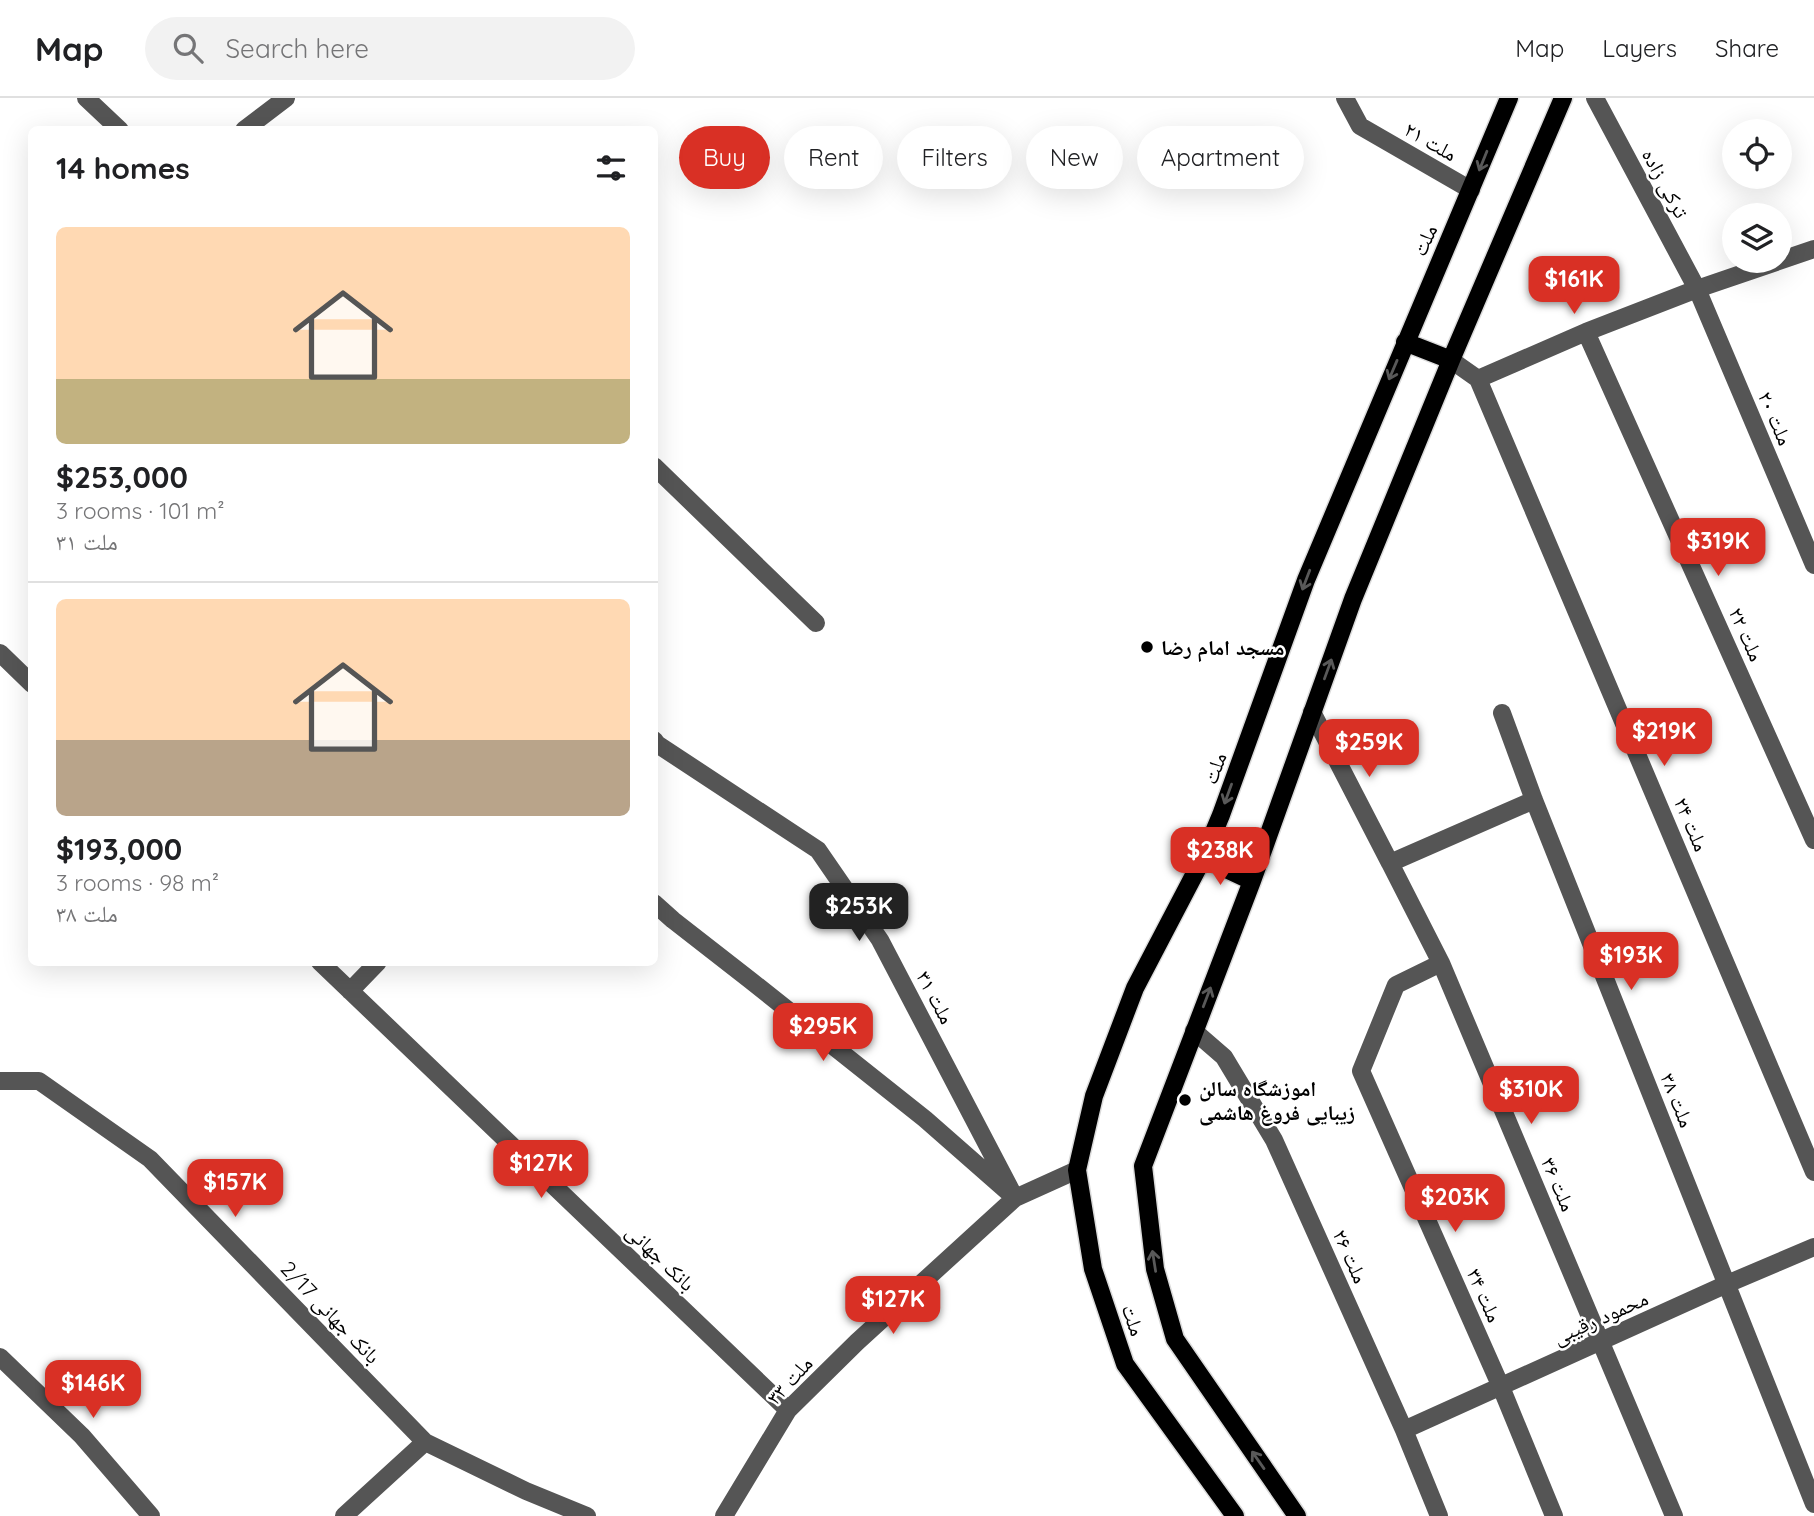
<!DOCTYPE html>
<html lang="en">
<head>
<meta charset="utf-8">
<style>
	body { margin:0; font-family:Quicksand,"Noto Naskh Arabic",sans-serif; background:#f2f2f2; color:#202124; height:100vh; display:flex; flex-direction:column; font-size:26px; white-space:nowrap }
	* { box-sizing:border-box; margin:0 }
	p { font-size:23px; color:#757577 }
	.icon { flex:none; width:38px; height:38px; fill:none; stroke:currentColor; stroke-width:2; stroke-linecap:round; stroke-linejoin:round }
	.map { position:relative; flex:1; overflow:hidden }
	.sheet { position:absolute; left:28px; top:28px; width:630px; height:840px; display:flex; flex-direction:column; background:#fff; border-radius:10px; box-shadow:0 7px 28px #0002 }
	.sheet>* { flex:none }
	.banner { position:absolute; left:679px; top:28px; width:665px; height:63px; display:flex; gap:14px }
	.fabs { position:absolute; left:1722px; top:21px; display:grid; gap:14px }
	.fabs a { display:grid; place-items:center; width:70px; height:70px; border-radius:50%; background:#fff; box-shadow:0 7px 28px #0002; font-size:35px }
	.price { position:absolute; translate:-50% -60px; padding:0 16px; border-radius:14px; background:#d93025; color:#fff; font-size:23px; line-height:46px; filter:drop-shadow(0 2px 4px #0008) }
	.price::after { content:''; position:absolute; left:50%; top:42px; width:21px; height:16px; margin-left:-10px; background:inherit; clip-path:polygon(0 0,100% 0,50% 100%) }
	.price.current { background:#222; color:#fff }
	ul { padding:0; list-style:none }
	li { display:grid; align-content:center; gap:14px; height:371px; padding:0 28px }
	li+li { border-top:2px solid #e0e0e0 }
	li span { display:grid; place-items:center; height:217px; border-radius:10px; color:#555 }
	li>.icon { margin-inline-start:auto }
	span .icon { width:126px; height:126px; fill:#fffc; stroke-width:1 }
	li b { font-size:30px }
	h2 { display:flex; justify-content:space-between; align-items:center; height:84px; padding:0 28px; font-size:30px }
	.pill { padding:0 24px; border-radius:32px; background:#fff; box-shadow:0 7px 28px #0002; font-size:24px; line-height:63px }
	.pill.current { background:#d93025; color:#fff }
	header { display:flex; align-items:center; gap:42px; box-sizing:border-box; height:98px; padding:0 35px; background:#fff; border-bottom:2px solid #e0e0e0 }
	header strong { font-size:33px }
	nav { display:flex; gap:38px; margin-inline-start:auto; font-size:24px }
	.search { width:490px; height:63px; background:#f2f2f2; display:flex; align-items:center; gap:18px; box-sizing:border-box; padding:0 24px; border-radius:38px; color:#757577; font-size:26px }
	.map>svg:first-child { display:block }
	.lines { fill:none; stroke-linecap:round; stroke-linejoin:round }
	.major-casing { stroke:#dbdbdb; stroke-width:21 }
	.minor { stroke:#555; stroke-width:18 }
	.major { stroke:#000; stroke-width:18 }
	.oneway { stroke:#595959 }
	.poi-dot { fill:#000; stroke:#fff; stroke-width:2.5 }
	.labels { text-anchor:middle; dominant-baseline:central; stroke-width:5; stroke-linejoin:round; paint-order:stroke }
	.street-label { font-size:21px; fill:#000; stroke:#fff }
	.poi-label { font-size:21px; font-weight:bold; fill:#000; stroke:#fff; text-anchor:start }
</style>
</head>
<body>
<header>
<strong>Map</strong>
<div class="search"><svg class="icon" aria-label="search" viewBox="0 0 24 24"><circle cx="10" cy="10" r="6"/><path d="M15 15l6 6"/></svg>Search here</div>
<nav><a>Map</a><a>Layers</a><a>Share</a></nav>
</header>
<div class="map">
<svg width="1814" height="1418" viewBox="0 0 1814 1418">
	<rect width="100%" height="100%" fill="#fff"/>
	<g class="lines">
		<!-- major casing -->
		<g class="major-casing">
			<path id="major" d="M1405 244 1451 262
				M1203 760 1252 783
				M1235 1418 1125 1266 1093 1171 1077 1072 1094 998 1135 890 1203 760 1221 717 1306 482 1509 0
				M1297 1418 1175 1241 1155 1171 1143 1068 1252 783 1353 501 1451 262 1563 0"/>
		</g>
		<!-- minor -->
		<path class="minor" d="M86 0 120 32
			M1345 0 1360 28 1471 92
			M1595 0 1697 191 1814 467
			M244 32 286 0
			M1586 234 1814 742
			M1451 262 1478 281 1586 234 1697 191 1814 151
			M1478 281 1814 1074
			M654 368 816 525
			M0 555 32 586
			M1312 614 1390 765
			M1502 615 1534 702 1814 1406
			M654 642 657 646 818 752 880 842 1015 1100
			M1534 702 1390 765 1441 865 1674 1418
			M654 805 673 822 750 882 925 1021 1007 1093
			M320 864 788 1312
			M1441 865 1396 887 1361 973 1501 1289 1554 1418
			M350 893 378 864
			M1194 933 1224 959 1274 1042 1404 1332 1439 1418
			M0 983H39L150 1061 425 1344
			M0 1259 82 1338 151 1418
			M1404 1332 1727 1186 1814 1149
			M344 1418 425 1344 526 1393 587 1418
			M724 1418 788 1312 857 1244 1015 1100 1077 1072"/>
		<!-- major -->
		<use href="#major" class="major"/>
	</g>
	<!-- one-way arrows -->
	<defs><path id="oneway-shaft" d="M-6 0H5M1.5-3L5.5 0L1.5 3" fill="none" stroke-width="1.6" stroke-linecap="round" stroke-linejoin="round" transform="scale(1.75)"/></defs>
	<g class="oneway">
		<use href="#oneway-shaft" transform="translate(1483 63) rotate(112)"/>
		<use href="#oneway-shaft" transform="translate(1393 272) rotate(113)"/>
		<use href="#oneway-shaft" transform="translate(1306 482) rotate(111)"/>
		<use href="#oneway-shaft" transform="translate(1328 571) rotate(-70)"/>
		<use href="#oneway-shaft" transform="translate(1228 696) rotate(110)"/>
		<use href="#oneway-shaft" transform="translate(1207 899) rotate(-69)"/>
		<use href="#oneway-shaft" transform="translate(1154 1163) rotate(-99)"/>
		<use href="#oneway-shaft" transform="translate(1258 1362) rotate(-125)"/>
	</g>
	<!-- markers -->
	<g class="poi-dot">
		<circle cx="1147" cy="549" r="7"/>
		<circle cx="1185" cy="1002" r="7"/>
	</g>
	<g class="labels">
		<!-- street labels -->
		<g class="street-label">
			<text transform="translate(1431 43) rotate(30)">ملت ۲۱</text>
			<text transform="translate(1666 85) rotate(62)">ترکی زاده</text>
			<text transform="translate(1424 142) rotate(-66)">ملت</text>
			<text transform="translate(1776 320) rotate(67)">ملت ۲۰</text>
			<text transform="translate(1747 536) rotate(66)">ملت ۲۲</text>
			<text transform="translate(1214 670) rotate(-70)">ملت</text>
			<text transform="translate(1692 726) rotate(67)">ملت ۲۴</text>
			<text transform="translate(936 899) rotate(62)">ملت ۳۱</text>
			<text transform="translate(1678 1002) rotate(68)">ملت ۳۸</text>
			<text transform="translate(1559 1086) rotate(67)">ملت ۳۶</text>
			<text transform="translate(1351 1158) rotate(66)">ملت ۲۶</text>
			<text transform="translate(661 1159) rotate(44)">بانک جهانی</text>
			<text transform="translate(1485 1197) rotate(66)">ملت ۳۴</text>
			<text transform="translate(331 1214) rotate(46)">بانک جهانی 2/17</text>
			<text transform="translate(1600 1219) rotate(-24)">محمود رقیبی</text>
			<text transform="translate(1134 1222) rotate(71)">ملت</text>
			<text transform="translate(789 1282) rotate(-48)">ملت ۳۳</text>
		</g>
		<!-- poi labels -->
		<g class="poi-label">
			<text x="1161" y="549">مسجد امام رضا</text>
			<text x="1199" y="990">اموزشگاه سالن<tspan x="1199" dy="24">زیبایی فروغ هاشمی</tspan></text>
		</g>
	</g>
</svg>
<div class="fabs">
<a><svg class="icon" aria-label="locate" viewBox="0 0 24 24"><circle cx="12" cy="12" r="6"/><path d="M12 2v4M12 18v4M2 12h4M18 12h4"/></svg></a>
<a><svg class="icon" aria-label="layers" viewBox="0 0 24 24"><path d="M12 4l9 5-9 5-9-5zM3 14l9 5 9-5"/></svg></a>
</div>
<b class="price" style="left:1574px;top:218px">$161K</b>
<b class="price" style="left:1718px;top:480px">$319K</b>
<b class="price" style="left:1664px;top:670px">$219K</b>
<b class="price" style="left:1369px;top:681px">$259K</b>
<b class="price" style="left:1220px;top:789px">$238K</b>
<b class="price current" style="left:859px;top:845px">$253K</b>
<b class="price" style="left:1631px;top:894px">$193K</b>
<b class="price" style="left:823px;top:965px">$295K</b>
<b class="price" style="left:1531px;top:1028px">$310K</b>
<b class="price" style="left:541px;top:1102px">$127K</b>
<b class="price" style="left:235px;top:1121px">$157K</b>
<b class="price" style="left:1455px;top:1136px">$203K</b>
<b class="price" style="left:893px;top:1238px">$127K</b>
<b class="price" style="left:93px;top:1322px">$146K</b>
<div class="banner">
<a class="pill current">Buy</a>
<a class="pill">Rent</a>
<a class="pill">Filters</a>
<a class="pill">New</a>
<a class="pill">Apartment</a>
</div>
<section class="sheet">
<h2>14 homes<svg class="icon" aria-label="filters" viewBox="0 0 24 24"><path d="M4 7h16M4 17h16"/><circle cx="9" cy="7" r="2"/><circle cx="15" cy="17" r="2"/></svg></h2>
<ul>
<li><span style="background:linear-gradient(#ffd9b3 70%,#c2b280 0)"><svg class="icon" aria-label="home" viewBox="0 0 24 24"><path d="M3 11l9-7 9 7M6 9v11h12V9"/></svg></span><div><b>$253,000</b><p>3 rooms · 101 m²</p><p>ملت ۳۱</p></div></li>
<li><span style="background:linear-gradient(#ffd9b3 65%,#b9a48a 0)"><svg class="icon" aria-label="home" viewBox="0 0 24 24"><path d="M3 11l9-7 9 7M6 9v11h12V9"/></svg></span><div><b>$193,000</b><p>3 rooms · 98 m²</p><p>ملت ۳۸</p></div></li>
</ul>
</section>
</div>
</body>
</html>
